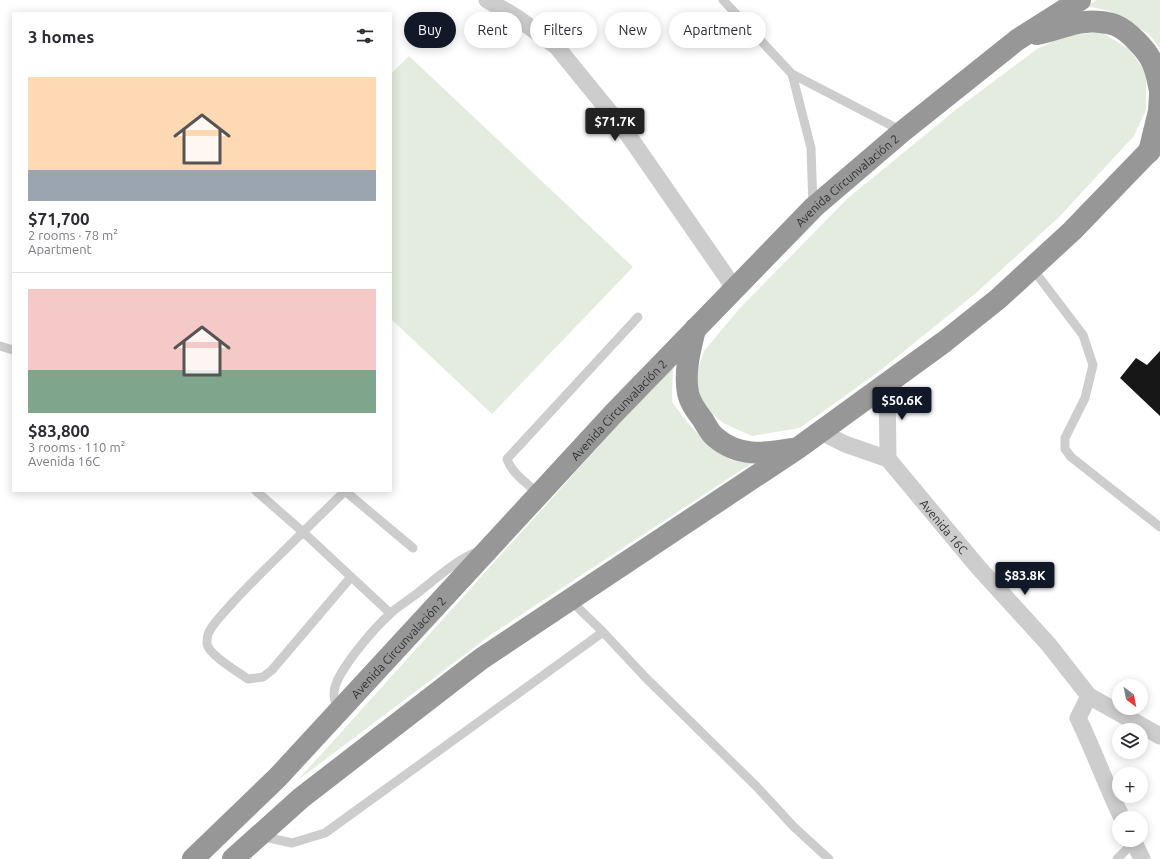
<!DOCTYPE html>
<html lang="en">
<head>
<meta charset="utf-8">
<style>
	body { margin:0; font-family:Ubuntu,sans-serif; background:#f7f7f7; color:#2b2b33; height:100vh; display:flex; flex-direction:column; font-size:15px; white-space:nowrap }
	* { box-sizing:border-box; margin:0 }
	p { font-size:13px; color:#7c7c81 }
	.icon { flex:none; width:22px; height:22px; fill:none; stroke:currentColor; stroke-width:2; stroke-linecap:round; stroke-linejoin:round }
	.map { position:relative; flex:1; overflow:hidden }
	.drawer { position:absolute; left:12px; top:12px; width:380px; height:480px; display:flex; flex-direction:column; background:#fff; border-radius:0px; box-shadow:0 2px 10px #0003 }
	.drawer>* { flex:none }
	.guide { position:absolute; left:404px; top:12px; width:380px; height:36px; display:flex; gap:8px }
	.needle { width:26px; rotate:148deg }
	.buttons { position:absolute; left:1112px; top:679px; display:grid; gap:8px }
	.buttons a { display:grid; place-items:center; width:36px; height:36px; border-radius:50%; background:#fff; box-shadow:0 2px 10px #0003; font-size:20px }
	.price { position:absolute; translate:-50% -34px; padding:0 9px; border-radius:4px; background:#111827; color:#fff; font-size:13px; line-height:26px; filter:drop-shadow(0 1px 2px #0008) }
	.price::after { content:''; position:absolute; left:50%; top:24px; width:12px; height:9px; margin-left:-6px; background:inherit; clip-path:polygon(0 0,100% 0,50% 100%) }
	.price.current { background:#222; color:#fff }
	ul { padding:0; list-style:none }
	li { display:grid; align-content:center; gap:8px; height:212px; padding:0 16px }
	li+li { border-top:1px solid #e1e1e2 }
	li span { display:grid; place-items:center; height:124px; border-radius:0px; color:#555 }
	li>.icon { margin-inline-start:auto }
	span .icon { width:72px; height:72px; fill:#fffc; stroke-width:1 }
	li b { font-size:17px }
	h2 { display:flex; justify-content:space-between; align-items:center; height:48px; padding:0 16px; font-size:17px }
	.tag { padding:0 14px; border-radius:18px; background:#fff; box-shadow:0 2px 10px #0003; font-size:14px; line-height:36px }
	.tag.current { background:#111827; color:#fff }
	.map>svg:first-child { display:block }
	.green { fill:#e4ecdf }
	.building { fill:#171717 }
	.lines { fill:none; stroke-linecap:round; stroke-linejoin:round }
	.lane { stroke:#cdcdcd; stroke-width:9 }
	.street { stroke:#cdcdcd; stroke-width:17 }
	.highway { stroke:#979797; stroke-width:22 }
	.labels { text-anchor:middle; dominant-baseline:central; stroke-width:4; stroke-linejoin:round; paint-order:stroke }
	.street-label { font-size:12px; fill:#303030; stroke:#fff }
</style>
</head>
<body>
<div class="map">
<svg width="1160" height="859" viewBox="0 0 1160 859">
	<rect width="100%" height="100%" fill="#fff"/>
	<!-- green -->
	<path class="green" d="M1097 0H1160V48L1149 34 1109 11 1087 6Z
		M1101 32 1130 50 1146 73V110L1134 136 1058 218 976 293 877 373 800 428 752 436 723 423 702 405 694 380 704 351 740 308 848 198 958 108 1037 49 1065 36Z
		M409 56 633 267 492 414 391 319V74Z
		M673 364 672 402 688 423 706 443 730 460 752 463 492 634 298 780Z"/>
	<!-- building -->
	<path class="building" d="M1160 351V416L1120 378 1136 358 1147 365Z"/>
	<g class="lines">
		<!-- lane -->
		<path class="lane" d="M723 0 792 74 902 131
			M792 74 811 148 813 206
			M1032 268 1083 335 1093 365 1085 398 1065 438V449L1071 457 1160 527
			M0 346 13 350
			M256 491 303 532 345 491
			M345 491 413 548
			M539 494C528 484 512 474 507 459L638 317
			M351 577 272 670 263 677 248 679C238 672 209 655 207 644 207 640 207 635 209 632 213 624 220 617 226 610 250 583 277 558 303 532L390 613
			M570 600 603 632 645 677 756 786 794 827 829 859
			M337 710C335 701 332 693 336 684 343 665 374 628 390 614 398 606 409 600 419 592 438 577 456 560 479 551
			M260 836 292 843 325 833 603 632
			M1117 859 1134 842"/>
		<!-- street -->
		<g class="street">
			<path d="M487 0 516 17 556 46 626 132 735 289"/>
			<path d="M887 384 888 459"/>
			<path id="s1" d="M821 432 845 444 888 459 978 567 1049 645 1089 696 1160 736"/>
			<path d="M1089 696 1078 718C1094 751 1106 785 1122 818"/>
			<path d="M1133 840 1142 859"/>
		</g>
		<!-- highway -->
		<g class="highway">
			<path d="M1037 34C1052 31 1071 23 1085 22 1094 21 1107 22 1115 25 1128 30 1148 51 1153 64 1157 73 1158 82 1160 91"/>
			<path d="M1149 152 1159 111 1160 95"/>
			<path d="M695 329C690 350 684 372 688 393 690 403 697 412 703 420 706 425 710 433 715 437 738 457 764 454 791 449"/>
			<path id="s2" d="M193 859 278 777 615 412 814 207 903 131 1017 40 1080 0"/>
			<path d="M233 859 301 798 481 659 798 448 944 342 998 299 1072 231 1160 140"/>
		</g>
	</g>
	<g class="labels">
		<!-- street labels -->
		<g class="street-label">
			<text stroke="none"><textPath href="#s2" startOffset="943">Avenida Circunvalación 2</textPath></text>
			<text stroke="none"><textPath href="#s2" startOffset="619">Avenida Circunvalación 2</textPath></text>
			<text stroke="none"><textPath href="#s1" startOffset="160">Avenida 16C</textPath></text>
			<text stroke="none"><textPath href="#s2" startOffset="295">Avenida Circunvalación 2</textPath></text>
		</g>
	</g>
</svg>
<div class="buttons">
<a><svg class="needle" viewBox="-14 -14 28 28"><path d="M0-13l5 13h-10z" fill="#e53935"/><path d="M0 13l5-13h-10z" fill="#7c7c81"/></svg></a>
<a><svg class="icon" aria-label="layers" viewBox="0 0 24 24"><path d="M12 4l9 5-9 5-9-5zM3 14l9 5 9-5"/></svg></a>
<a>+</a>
<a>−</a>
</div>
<b class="price current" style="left:615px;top:142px">$71.7K</b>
<b class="price" style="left:902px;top:421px">$50.6K</b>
<b class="price" style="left:1025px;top:596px">$83.8K</b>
<div class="guide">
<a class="tag current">Buy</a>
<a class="tag">Rent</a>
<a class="tag">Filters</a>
<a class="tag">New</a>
<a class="tag">Apartment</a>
</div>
<section class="drawer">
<h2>3 homes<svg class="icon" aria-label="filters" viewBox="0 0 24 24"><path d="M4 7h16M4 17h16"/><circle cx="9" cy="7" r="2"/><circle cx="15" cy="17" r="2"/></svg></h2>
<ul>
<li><span style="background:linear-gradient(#ffd9b3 75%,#9aa5b1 0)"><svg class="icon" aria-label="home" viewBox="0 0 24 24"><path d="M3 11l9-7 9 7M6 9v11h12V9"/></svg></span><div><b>$71,700</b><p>2 rooms · 78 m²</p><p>Apartment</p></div></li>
<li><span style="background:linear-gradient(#f6c9c9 65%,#7fa58c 0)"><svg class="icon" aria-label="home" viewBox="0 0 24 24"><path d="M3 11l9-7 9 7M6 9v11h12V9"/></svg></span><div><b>$83,800</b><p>3 rooms · 110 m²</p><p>Avenida 16C</p></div></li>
</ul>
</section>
</div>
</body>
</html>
